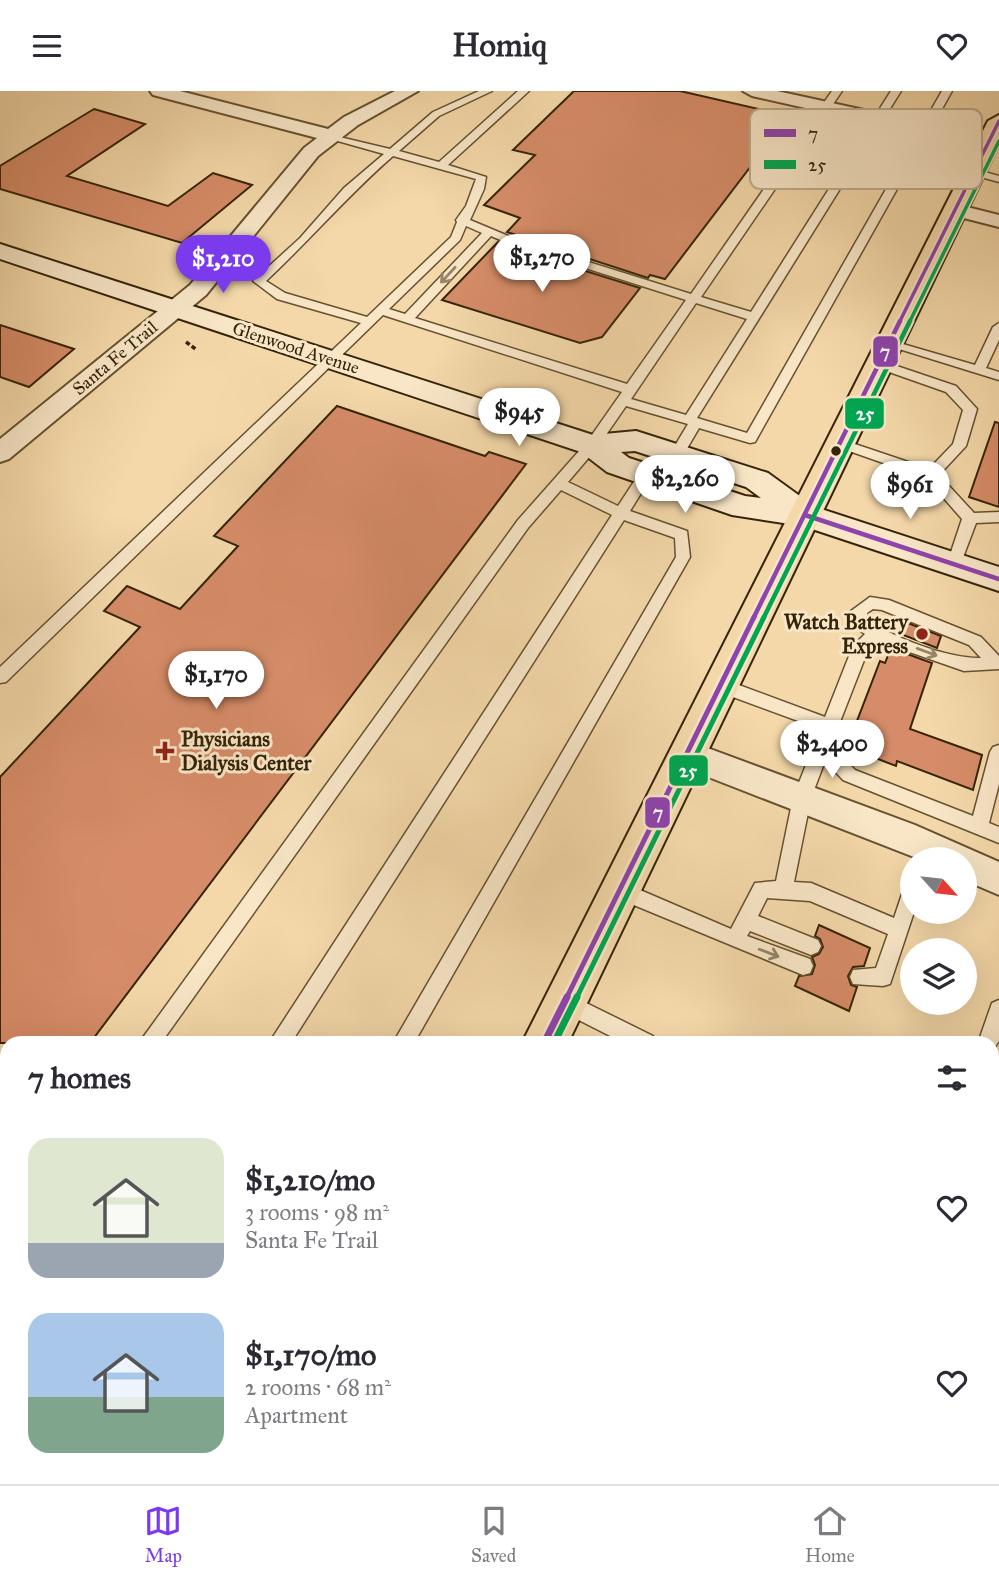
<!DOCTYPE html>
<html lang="en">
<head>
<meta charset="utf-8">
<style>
	body { margin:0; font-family:"IM FELL Great Primer",serif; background:#f7f7f7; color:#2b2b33; height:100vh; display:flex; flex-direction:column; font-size:26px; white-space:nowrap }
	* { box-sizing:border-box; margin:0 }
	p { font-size:23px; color:#7c7c81 }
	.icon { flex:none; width:38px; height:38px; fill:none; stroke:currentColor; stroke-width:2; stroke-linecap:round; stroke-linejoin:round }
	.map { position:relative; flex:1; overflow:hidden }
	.details { position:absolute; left:0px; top:945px; width:999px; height:448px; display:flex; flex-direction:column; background:#fff; border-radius:21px 21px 0 0; box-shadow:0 7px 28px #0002 }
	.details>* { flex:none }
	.needle { width:46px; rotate:117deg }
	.controls { position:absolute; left:900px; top:756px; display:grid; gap:14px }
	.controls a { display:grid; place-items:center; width:77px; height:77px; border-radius:50%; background:#fff; box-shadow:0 7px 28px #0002; font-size:35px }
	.price { position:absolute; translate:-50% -60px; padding:0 16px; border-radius:24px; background:#fff; color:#222; font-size:23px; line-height:46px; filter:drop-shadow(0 2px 4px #0008) }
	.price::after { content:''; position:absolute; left:50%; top:42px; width:21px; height:16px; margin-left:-10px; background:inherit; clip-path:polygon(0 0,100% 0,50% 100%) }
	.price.current { background:#7c3aed; color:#fff }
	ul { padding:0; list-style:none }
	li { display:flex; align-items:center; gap:21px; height:175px; padding:0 28px }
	li span { display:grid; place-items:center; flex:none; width:196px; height:140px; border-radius:21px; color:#555 }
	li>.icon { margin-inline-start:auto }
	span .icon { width:84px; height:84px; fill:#fffc; stroke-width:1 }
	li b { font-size:30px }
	h2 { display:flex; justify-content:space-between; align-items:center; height:84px; padding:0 28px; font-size:30px }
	header { display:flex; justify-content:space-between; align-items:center; height:91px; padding:0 28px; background:#fff; font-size:32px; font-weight:800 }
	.menu { display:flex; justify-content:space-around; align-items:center; height:98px; border-top:2px solid #e1e1e2; background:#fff; font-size:19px; color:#7c7c81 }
	.menu a { display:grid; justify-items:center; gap:4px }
	.menu .current { color:#7c3aed }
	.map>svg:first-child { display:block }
	.building { fill:#d68c68; stroke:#352408; stroke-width:2 }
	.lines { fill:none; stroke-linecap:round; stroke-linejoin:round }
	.lane-casing { stroke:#655130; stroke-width:3 }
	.street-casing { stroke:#655130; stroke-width:4 }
	.secondary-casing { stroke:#352408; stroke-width:4 }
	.primary-casing { stroke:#352408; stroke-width:4 }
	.path { stroke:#352408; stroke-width:3.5; stroke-dasharray:4.5 2.5; stroke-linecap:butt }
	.lane { fill:#f8e6c7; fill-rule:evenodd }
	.street { fill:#f8e6c7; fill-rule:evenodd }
	.secondary { fill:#f8e6c7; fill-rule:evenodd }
	.primary { fill:#f4d8a9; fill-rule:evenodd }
	.bus-1-far3-casing { stroke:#f8e6c7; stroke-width:7 }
	.bus-1-far2-casing { stroke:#f8e6c7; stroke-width:9 }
	.bus-1-far1-casing { stroke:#f8e6c7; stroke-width:10 }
	.bus-1-casing { stroke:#f8e6c7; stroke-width:12 }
	.bus-2-far3-casing { stroke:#f8e6c7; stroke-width:7 }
	.bus-2-far2-casing { stroke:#f8e6c7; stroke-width:9 }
	.bus-2-far1-casing { stroke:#f8e6c7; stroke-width:10 }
	.bus-2-casing { stroke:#f8e6c7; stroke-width:12 }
	.bus-1-far3 { stroke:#8e44ad; stroke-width:3.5 }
	.bus-1-far2 { stroke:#8e44ad; stroke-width:4.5 }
	.bus-1-far1 { stroke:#8e44ad; stroke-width:5 }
	.bus-1 { stroke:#8e44ad; stroke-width:7 }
	.bus-2-far3 { stroke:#00a651; stroke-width:3.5 }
	.bus-2-far2 { stroke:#00a651; stroke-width:4.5 }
	.bus-2-far1 { stroke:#00a651; stroke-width:5 }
	.bus-2 { stroke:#00a651; stroke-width:7 }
	.oneway { stroke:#968568 }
	.bus-dot { fill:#352408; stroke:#f8e6c7; stroke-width:2.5 }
	.poi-dot { fill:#8f2418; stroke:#f8e6c7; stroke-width:2.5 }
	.labels { text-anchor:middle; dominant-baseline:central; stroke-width:6; stroke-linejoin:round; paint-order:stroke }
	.far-street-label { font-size:18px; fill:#352408; stroke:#f8e6c7 }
	.poi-label { font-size:21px; font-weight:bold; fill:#352408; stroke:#f8e6c7; text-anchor:end }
	.key { fill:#f8e6c7; stroke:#beac8e; stroke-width:2 }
	.key-label { font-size:19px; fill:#352408 }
	.line-badge { stroke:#f8e6c7; stroke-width:2.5 }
	.badge-label { font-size:19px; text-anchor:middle; font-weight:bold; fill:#fff }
</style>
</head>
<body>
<header><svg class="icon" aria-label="menu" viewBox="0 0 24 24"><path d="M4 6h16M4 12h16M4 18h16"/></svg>Homiq<svg class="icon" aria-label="heart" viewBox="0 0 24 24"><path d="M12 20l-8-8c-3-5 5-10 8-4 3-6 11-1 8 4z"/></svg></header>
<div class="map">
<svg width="999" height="1393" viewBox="0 0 999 1393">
	<rect width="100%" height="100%" fill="#f4d8a9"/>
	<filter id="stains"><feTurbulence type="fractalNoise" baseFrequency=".00286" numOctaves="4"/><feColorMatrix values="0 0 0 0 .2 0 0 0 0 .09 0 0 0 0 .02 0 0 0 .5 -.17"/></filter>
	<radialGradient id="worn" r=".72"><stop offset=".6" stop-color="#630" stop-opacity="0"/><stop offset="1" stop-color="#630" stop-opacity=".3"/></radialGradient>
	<!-- building -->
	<path class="building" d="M574 0H680L789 25 665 188 650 184 648 187 507 141 520 127 484 114 535 64 513 59Z
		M94 18 145 33 67 85 168 115 213 82 252 94 182 152 0 98V75Z
		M498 151 509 156 640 197 602 246 580 252 442 209Z
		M0 234 74 258 29 296 0 286Z
		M337 315 485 365 489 361 526 373 90 952H0V686L140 536 104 520 127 495 180 518 238 455 214 445Z
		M995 331 999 332V416L969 406Z
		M903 530 941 545 937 557 898 542Z
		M891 557 932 572 910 638 982 664 973 699 897 670 896 675 847 656 880 570 885 572Z
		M819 834 870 857 864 875 853 876 848 885 851 894 857 896 849 920 795 895 799 885 812 883 815 874 812 866 819 863 823 856 820 848 815 845Z"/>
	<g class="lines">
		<!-- lane casing -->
		<g class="lane-casing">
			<path id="lane" d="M479 0H492L439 25 399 60 439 71 518 0H529L448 74 486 86 484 98 470 129 518 149 691 203 832 0H842L701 206 751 221 891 0H901L697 327 747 342 942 0H952L755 351 750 352 699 337 682 366H672L670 363 688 333 626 315 597 357 568 391 618 415 641 380H651L653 383 630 420 687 440 690 466 414 952H393L676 466 675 447 624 429 291 952H269L612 424 561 399 528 437 161 952H139L518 429 587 351 622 301 383 224 6 591 0 592V576L361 232 277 208 253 190 300 147 344 97 384 63 327 47V43L390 58 433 21ZM393 65 476 88 466 115 456 129 457 131 451 146 367 226 285 202 266 190C310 149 348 104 393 65ZM466 135 482 142 405 223 389 218 460 149ZM491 145 510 153 686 209 627 293 415 227ZM696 212 747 228 686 324 631 308Z
				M974 78 999 85V91L970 83 969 81Z
				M999 232V249L986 277 999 281V289L883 253 889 249 975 274 993 236Z
				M879 269 956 295 977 318 966 355 939 384 974 422 999 421V431L976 432 959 477 954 478 947 473 962 428 926 387 835 355 833 352 840 348 929 378 953 353 963 319 946 301 875 276 873 273Z
				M870 506 889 509 981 546 999 565V578L964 580 878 550 868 559 831 654 855 679 973 725 990 661 993 656 999 654V693L989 732 999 736V752L843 689 825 670 811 707 794 791 811 792 894 827 905 794 912 792V821H914L890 893 883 895 853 893 850 886 853 879 876 877 888 843 810 810 767 807 758 825 818 849 821 855 818 861 811 864 750 840 747 845 810 868 813 875 810 882 803 884 612 805 610 799 612 793 619 790 731 838 755 792 776 790 793 707 820 638 714 599 712 594 720 587 825 626 853 555 865 543 854 536 851 520ZM873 518 882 519 969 554 981 567C950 568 893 547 868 529L867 522Z
				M564 901 653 945 656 952H624L557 918 554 911 557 904Z
				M999 909V950L992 960V952H978L992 912Z
				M7 1139V1169L0 1171V1142Z
				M7 1362V1386H15L10 1393H0V1365Z
				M139 1386H166L163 1393H136Z"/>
		</g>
		<!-- street casing -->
		<g class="street-casing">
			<path id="street" d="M150 0H180L328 38 344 26 395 0H418L358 34 318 65 206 204 9 368 0 371V348L190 194 304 57 317 47 153 4Z
				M743 0H777L988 46 998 52 988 58 752 5Z
				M955 113 999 124V136L948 123 945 119 948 115Z
				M686 649 915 734 999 771V804L964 789V768H919L675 673 670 663 675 653Z"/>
		</g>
		<!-- secondary casing -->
		<g class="secondary-casing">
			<path id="secondary" d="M0 153 593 344 636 340 768 382 815 416 999 476V500L803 435 732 424 607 381 581 361 0 168ZM635 360 746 396 761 407 745 405 629 367 621 361Z"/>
		</g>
		<!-- primary casing -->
		<g class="primary-casing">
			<path id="primary" d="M999 24V53L568 952H522L988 30Z
				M301 1386H358L355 1393H298Z"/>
		</g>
		<!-- path -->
		<path class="path" d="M186 251 197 259"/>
		<!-- lane -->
		<use href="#lane" class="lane"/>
		<!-- street -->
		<use href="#street" class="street"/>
		<!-- secondary -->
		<use href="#secondary" class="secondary"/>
		<!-- primary -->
		<use href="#primary" class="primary"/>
		<!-- bus-1-far3 casing -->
		<g class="bus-1-far3-casing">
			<path id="bus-1-far3" d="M899 232 999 30"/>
		</g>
		<!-- bus-1-far2 casing -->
		<g class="bus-1-far2-casing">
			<path id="bus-1-far2" d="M805 424 999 488
				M753 528 900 230"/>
		</g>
		<!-- bus-1-far1 casing -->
		<g class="bus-1-far1-casing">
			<path id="bus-1-far1" d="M566 908 754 526"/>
		</g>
		<!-- bus-1 casing -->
		<g class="bus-1-casing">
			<path id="bus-1" d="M544 952 567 906"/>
		</g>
		<!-- bus-2-far3 casing -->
		<g class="bus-2-far3-casing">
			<path id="bus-2-far3" d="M909 232 999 50"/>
		</g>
		<!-- bus-2-far2 casing -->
		<g class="bus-2-far2-casing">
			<path id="bus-2-far2" d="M763 528 910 230"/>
		</g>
		<!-- bus-2-far1 casing -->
		<g class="bus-2-far1-casing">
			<path id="bus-2-far1" d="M576 908 764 526"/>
		</g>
		<!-- bus-2 casing -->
		<g class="bus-2-casing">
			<path id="bus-2" d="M554 952 577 906"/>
		</g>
		<!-- bus-1-far3 -->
		<use href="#bus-1-far3" class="bus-1-far3"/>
		<!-- bus-1-far2 -->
		<use href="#bus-1-far2" class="bus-1-far2"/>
		<!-- bus-1-far1 -->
		<use href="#bus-1-far1" class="bus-1-far1"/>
		<!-- bus-1 -->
		<use href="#bus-1" class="bus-1"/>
		<!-- bus-2-far3 -->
		<use href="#bus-2-far3" class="bus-2-far3"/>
		<!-- bus-2-far2 -->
		<use href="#bus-2-far2" class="bus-2-far2"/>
		<!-- bus-2-far1 -->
		<use href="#bus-2-far1" class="bus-2-far1"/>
		<!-- bus-2 -->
		<use href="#bus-2" class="bus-2"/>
	</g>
	<!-- one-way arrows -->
	<defs><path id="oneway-shaft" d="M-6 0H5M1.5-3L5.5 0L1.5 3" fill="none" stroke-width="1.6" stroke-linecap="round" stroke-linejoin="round" transform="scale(1.75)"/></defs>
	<g class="oneway">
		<use href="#oneway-shaft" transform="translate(448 184) rotate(133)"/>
		<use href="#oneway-shaft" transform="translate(927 561) rotate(20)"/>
		<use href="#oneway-shaft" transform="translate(769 862) rotate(21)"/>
	</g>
	<!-- markers -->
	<circle class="bus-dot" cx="836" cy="360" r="6"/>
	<g class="poi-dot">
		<circle cx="922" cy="543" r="7"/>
		<path d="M161.5 649.5h7v7h7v7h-7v7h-7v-7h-7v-7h7z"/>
	</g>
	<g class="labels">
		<!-- far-street labels -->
		<g class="far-street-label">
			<text transform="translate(296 257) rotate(18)">Glenwood Avenue</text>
			<text transform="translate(115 267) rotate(-40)">Santa Fe Trail</text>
		</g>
		<!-- poi labels -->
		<g class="poi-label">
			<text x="908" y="531">Watch Battery<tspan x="908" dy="24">Express</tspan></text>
			<text x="181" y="648" text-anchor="start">Physicians<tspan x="181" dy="24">Dialysis Center</tspan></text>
		</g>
	</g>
	<!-- legend -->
	<rect x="750" y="18" width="232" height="80" rx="10" class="key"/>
	<rect x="764" y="38" width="32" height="8" fill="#8e44ad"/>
	<rect x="764" y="69" width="32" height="9" fill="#00a651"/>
	<g class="key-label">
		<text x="808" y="49">7</text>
		<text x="808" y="80">25</text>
	</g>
	<g class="line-badge">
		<rect x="872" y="244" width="27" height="33" rx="7" fill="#8e44ad"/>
		<rect x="844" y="306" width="41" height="33" rx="7" fill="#00a651"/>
		<rect x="668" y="663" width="41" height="33" rx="7" fill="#00a651"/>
		<rect x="644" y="705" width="27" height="33" rx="7" fill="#8e44ad"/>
	</g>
	<g class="badge-label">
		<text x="885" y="267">7</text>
		<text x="865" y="329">25</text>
		<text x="688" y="686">25</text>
		<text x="658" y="728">7</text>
	</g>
	<rect width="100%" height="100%" filter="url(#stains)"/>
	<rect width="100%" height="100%" fill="url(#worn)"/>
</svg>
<div class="controls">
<a><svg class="needle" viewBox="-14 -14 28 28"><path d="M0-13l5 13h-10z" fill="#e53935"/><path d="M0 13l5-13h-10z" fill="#7c7c81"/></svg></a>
<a><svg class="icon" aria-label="layers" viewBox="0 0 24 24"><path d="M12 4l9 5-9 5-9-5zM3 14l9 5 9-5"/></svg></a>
</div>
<b class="price" style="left:542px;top:203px">$1,270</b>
<b class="price current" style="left:223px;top:204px">$1,210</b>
<b class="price" style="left:519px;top:357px">$945</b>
<b class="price" style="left:685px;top:424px">$2,260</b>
<b class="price" style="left:910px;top:430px">$961</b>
<b class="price" style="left:216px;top:620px">$1,170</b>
<b class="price" style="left:832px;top:689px">$2,400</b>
<section class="details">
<h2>7 homes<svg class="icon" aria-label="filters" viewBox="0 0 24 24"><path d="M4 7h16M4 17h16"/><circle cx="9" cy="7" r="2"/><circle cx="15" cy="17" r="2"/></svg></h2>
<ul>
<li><span style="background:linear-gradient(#dfe7d0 75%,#9aa5b1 0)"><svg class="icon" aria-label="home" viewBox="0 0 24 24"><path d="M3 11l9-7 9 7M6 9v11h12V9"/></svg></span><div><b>$1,210/mo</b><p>3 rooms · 98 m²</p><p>Santa Fe Trail</p></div><svg class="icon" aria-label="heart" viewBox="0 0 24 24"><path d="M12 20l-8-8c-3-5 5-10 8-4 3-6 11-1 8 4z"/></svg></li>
<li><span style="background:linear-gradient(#a9c7e8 60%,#7fa58c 0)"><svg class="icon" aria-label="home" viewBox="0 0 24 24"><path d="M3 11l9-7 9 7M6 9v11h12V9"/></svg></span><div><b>$1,170/mo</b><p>2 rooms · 68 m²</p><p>Apartment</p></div><svg class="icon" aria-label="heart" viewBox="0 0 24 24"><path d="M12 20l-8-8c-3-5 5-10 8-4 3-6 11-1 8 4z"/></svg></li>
</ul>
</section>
</div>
<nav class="menu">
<a class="current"><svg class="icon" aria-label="map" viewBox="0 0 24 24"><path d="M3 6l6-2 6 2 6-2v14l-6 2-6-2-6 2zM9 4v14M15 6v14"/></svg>Map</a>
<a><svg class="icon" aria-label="saved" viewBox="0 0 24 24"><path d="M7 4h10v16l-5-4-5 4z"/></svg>Saved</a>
<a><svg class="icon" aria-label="home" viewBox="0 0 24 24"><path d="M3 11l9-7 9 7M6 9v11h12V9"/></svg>Home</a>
</nav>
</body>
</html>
